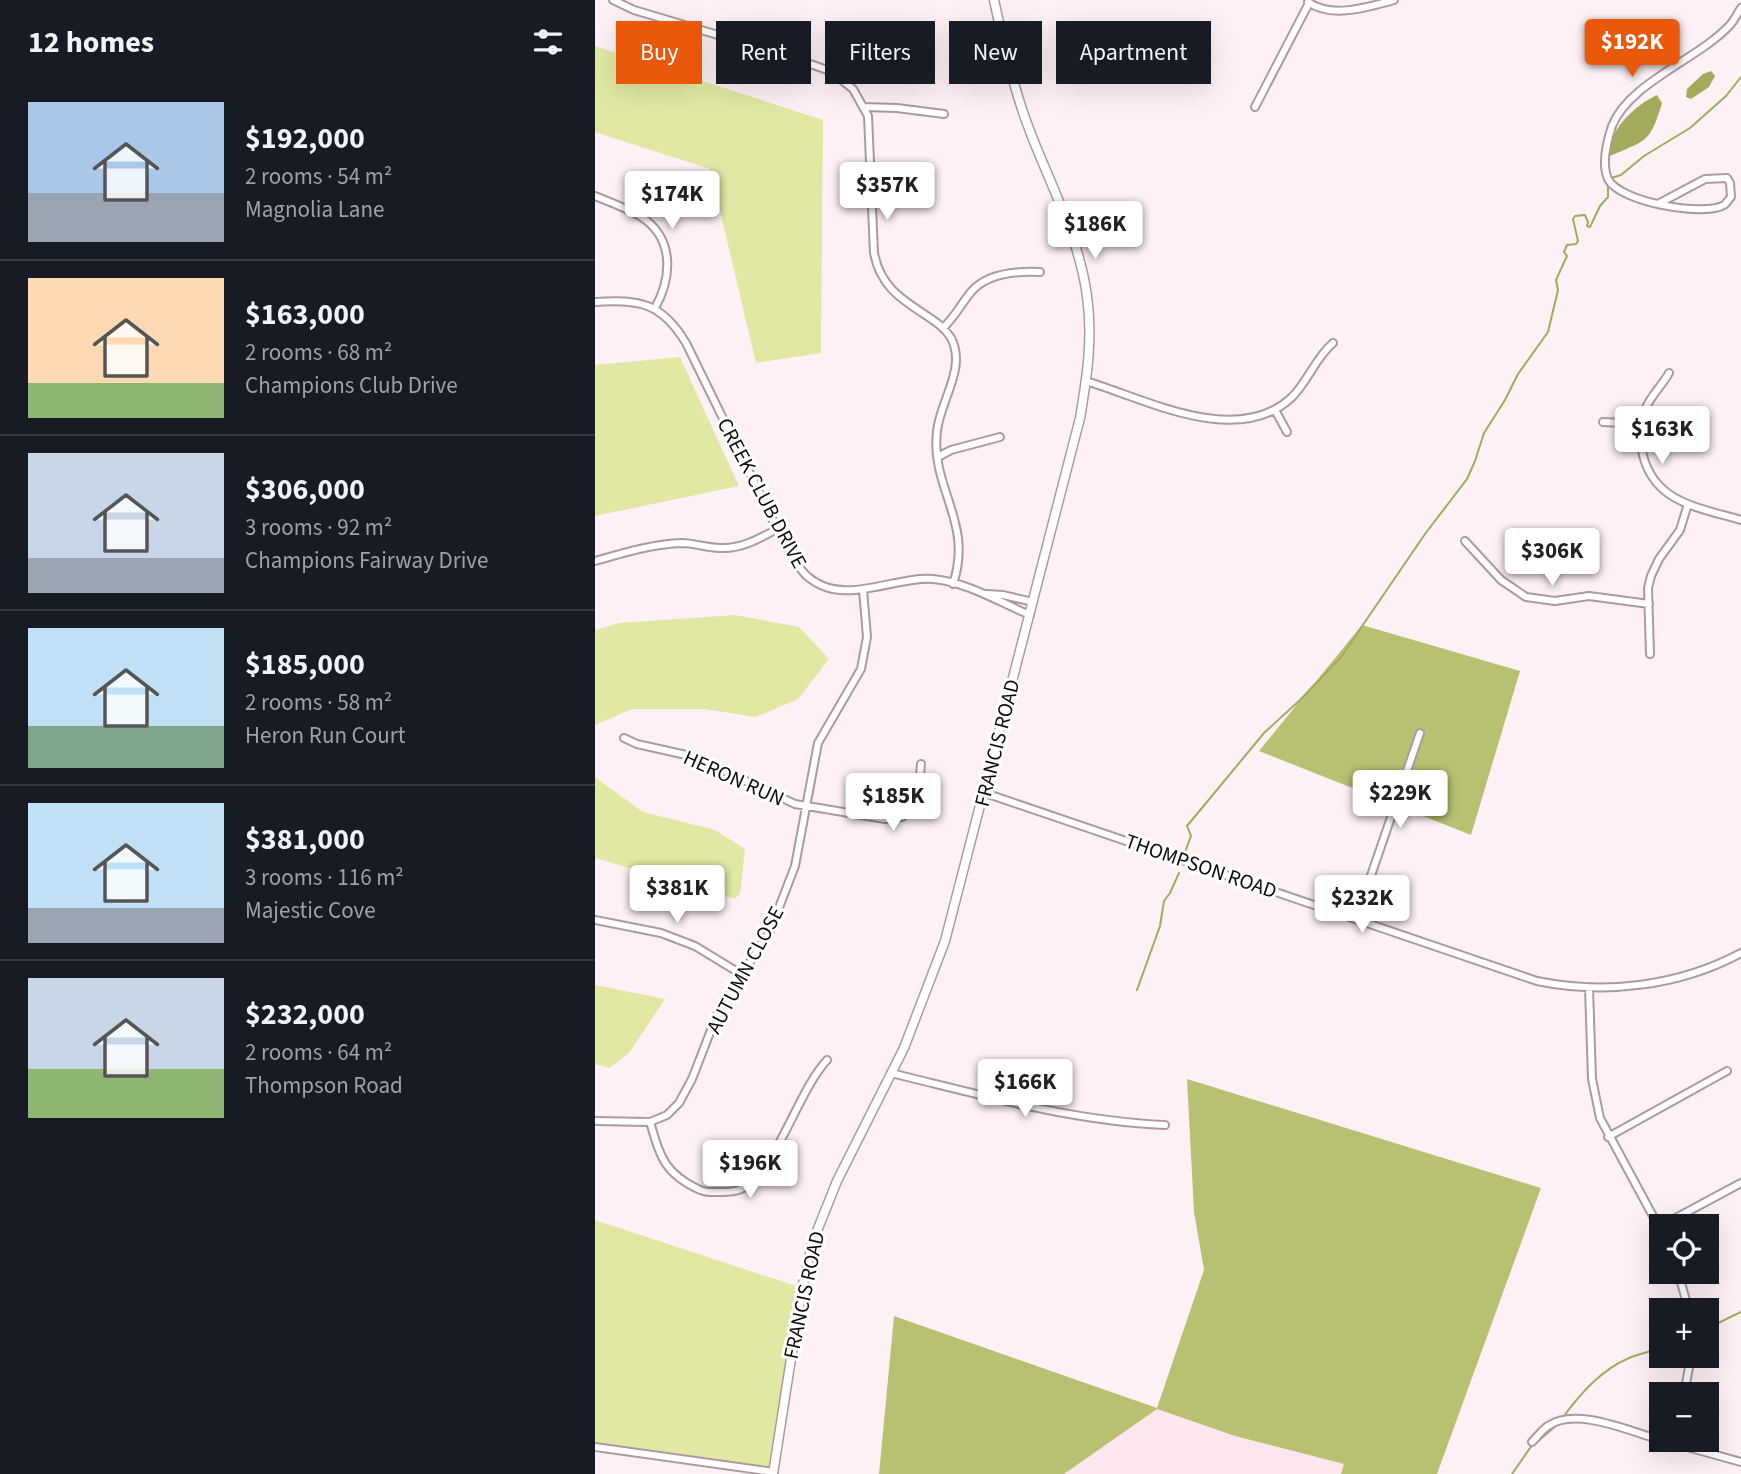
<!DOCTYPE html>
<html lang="en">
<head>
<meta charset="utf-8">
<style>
	body { margin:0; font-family:"Source Sans 3",sans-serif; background:#20242c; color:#f1f3f6; height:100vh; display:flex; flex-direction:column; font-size:26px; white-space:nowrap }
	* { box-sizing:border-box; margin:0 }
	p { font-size:23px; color:#9ea1a6 }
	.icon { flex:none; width:38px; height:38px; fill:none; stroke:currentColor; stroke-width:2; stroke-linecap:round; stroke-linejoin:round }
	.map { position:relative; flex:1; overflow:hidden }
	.details { display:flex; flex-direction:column; background:#171b24; width:595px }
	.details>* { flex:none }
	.guide { position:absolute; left:21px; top:21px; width:665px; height:63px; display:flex; gap:14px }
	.tools { position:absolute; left:1054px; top:1214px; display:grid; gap:14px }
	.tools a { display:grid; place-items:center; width:70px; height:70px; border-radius:0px; background:#171b24; box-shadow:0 7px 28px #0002; font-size:35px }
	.price { position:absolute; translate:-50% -60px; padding:0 16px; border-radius:7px; background:#fff; color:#222; font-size:23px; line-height:46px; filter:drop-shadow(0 2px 4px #0008) }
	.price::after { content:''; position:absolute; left:50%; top:42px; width:21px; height:16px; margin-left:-10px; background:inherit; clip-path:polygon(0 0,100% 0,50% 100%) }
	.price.current { background:#ea580c; color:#fff }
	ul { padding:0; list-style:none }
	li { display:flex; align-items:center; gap:21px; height:175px; padding:0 28px }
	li+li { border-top:2px solid #363941 }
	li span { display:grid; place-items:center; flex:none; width:196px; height:140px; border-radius:0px; color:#555 }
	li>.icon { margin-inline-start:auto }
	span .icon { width:84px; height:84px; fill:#fffc; stroke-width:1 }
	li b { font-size:30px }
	h2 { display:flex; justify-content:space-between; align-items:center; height:84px; padding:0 28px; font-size:30px }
	.tag { padding:0 24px; border-radius:0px; background:#171b24; box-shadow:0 7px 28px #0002; font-size:24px; line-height:63px }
	.tag.current { background:#ea580c; color:#fff }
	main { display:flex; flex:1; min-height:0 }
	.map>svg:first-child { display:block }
	.built { fill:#fee6ef }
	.green { fill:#e0e8a4 }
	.forest { fill:#b8c172 }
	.water { fill:#a2aa5c }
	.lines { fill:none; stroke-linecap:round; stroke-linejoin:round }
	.stream { stroke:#a2aa5c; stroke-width:2 }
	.minor-casing { stroke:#ae99a1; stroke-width:10 }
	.tertiary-casing { stroke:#ae99a1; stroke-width:11 }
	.minor { stroke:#fff; stroke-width:6 }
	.tertiary { stroke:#fff; stroke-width:8 }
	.labels { text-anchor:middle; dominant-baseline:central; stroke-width:6; stroke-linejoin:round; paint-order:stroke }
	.street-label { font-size:21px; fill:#110a0d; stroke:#fff }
</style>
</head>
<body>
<main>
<section class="details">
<h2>12 homes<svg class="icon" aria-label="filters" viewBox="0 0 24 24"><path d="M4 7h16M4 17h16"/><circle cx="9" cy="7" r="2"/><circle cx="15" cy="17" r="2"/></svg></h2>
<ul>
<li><span style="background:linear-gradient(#a9c7e8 65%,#9aa5b1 0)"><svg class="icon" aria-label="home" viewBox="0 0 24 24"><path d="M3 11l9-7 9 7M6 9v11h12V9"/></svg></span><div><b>$192,000</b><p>2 rooms · 54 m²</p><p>Magnolia Lane</p></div></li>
<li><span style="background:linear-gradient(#ffd9b3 75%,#8fb573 0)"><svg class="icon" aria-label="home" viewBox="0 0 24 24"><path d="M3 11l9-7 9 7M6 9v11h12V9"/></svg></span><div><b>$163,000</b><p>2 rooms · 68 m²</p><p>Champions Club Drive</p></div></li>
<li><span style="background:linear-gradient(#c9d6e8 75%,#9aa5b1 0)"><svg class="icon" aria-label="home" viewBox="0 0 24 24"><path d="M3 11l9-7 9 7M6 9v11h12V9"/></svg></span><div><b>$306,000</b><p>3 rooms · 92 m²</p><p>Champions Fairway Drive</p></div></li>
<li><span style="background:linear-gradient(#bfe0f5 70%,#7fa58c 0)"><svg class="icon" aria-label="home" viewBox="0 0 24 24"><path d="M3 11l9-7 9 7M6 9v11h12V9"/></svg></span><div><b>$185,000</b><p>2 rooms · 58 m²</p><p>Heron Run Court</p></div></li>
<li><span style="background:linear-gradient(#bfe0f5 75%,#9aa5b1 0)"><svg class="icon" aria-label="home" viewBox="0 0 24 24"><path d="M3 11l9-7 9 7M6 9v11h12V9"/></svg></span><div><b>$381,000</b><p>3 rooms · 116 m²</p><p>Majestic Cove</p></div></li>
<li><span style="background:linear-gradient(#c9d6e8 65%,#8fb573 0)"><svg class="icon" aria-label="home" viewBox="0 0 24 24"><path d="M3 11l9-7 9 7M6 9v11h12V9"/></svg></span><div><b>$232,000</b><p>2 rooms · 64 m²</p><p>Thompson Road</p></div></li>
</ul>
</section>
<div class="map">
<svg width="1146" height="1474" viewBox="0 0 1146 1474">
	<rect width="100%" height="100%" fill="#fef1f6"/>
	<!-- built -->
	<path class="built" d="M562 1409 640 1436 749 1464 746 1474H469Z"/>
	<!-- green -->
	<path class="green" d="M0 46 228 120 226 353 161 363 115 169 0 132Z
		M581 46 604 53 601 64 578 57Z
		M576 64 599 70 595 81 573 74Z
		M85 357 144 486 0 516V365Z
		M140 615 204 627 234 659 203 699 161 717 109 709H37L0 725V630L24 623Z
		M0 775 1 778 48 812 120 830 150 849 145 893 140 899 0 858Z
		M0 985 70 999 34 1053 14 1068 0 1064Z
		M0 1220 207 1288 179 1472 0 1444Z"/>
	<!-- forest -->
	<path class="forest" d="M767 625 925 671 876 835 664 751Z
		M592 1079 946 1188 842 1474H746L749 1464 640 1436 562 1409 469 1474H284L299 1316 562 1408 609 1270 599 1212Z"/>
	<!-- water -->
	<path class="water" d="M1116 71 1120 76 1114 87 1096 99 1091 97 1092 89 1108 74Z
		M1062 95 1067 103C1055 143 1052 140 1015 156 1011 131 1042 104 1062 95Z"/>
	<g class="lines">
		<!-- stream -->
		<path class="stream" d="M1016 178 1026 175 1049 156 1095 128 1131 96 1146 77
			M590 852 596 836 592 826 669 733 705 700 746 657 830 534 872 479 880 461 889 433 910 400 923 374 953 332 963 290 961 280 972 256 969 252 972 245 981 244 983 241 978 219 980 216 990 215 993 222 992 226 995 227 1005 206 1013 197V183
			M542 990 565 926 569 901 575 893 584 873
			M1111 1329 1146 1312
			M968 1417C986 1393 1006 1370 1034 1358 1044 1354 1055 1352 1066 1347
			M917 1474 935 1448 963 1424"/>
		<!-- minor casing -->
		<g class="minor-casing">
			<path id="minor" d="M18 0 39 10 190 55 235 71 258 89 273 116 279 253C285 286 306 299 332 316 341 322 350 328 356 338 372 368 345 401 342 431 335 488 379 522 358 584
				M713 2C737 19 773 7 799 0
				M269 107 302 108 349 114
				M660 107 714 3
				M0 196C15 202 31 208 45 216 80 238 77 277 60 308
				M1063 204 1110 179 1132 178 1135 183 1136 197C1133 200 1132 203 1129 205 1109 217 1024 202 1013 179 1006 163 1012 141 1017 126 1034 83 1103 59 1134 26 1139 21 1142 14 1146 8
				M0 302C45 299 67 303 91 343L188 541C195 553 202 567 212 576 248 608 297 576 338 579 372 582 404 602 435 615
				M348 328C360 317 366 304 376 292 392 273 422 271 445 272
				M1074 373C1067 386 1055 396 1050 410 1040 439 1047 475 1074 494 1094 508 1123 513 1146 520
				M491 381C550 399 642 448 696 398 713 382 720 358 738 343
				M680 410 692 432
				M1008 422 1047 424
				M343 457 356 450 405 437
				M870 541 906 580 931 597 960 601 994 596 1054 604
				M0 561C28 553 57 544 87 543 99 543 112 548 125 548 146 549 164 539 182 529
				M392 594 408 595 438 602
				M1055 654 1053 588 1056 576 1064 559 1085 530 1093 504
				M29 738 42 744 100 757 200 804 290 819 307 817 319 806 323 797 326 764
				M390 793 942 981C1010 995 1085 986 1146 953
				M761 919 825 733
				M0 920 66 933 100 946 146 974
				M994 988 997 1079 1005 1118 1066 1231
				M296 1073C387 1095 476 1121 570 1125
				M0 1121 55 1122 72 1115 84 1103 97 1079 123 1012 175 931 200 866 223 743 266 669 272 637 268 590
				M55 1122C65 1156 69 1173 103 1189 110 1193 116 1192 124 1192 133 1192 142 1192 150 1187 184 1164 202 1093 232 1060
				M1013 1137 1132 1071
				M1064 1227 1146 1183
				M1083 1272 1094 1311
				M1089 1395 1096 1356
				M1067 1440 1146 1462
				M937 1442C942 1437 947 1430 953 1426 981 1406 1036 1432 1066 1440
				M0 1447 179 1472"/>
		</g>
		<!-- tertiary casing -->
		<g class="tertiary-casing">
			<path id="tertiary" d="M178 1474 207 1288 218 1241 242 1181 309 1048 350 941 485 418C492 377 498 338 492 296 484 238 457 188 436 134 419 91 409 46 399 0"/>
		</g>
		<!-- minor -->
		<use href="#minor" class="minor"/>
		<!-- tertiary -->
		<use href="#tertiary" class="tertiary"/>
	</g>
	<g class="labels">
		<!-- street labels -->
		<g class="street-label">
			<text transform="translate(167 493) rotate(62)">CREEK CLUB DRIVE</text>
			<text transform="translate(402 743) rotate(-76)">FRANCIS ROAD</text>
			<text transform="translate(139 778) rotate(24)">HERON RUN</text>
			<text transform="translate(606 866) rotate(19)">THOMPSON ROAD</text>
			<text transform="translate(150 970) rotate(-62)">AUTUMN CLOSE</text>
			<text transform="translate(209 1295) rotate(-78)">FRANCIS ROAD</text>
		</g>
	</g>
</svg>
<div class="tools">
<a><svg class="icon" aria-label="locate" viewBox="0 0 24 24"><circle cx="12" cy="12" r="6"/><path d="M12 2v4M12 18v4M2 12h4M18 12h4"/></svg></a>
<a>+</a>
<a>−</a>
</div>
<b class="price current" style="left:1037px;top:79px">$192K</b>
<b class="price" style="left:292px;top:222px">$357K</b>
<b class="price" style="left:77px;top:231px">$174K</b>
<b class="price" style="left:500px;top:261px">$186K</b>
<b class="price" style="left:1067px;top:466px">$163K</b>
<b class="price" style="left:957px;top:588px">$306K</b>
<b class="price" style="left:805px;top:830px">$229K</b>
<b class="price" style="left:298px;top:833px">$185K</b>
<b class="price" style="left:82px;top:925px">$381K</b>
<b class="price" style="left:767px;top:935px">$232K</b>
<b class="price" style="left:430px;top:1119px">$166K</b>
<b class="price" style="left:155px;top:1200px">$196K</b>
<div class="guide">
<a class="tag current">Buy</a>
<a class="tag">Rent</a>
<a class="tag">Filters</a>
<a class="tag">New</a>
<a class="tag">Apartment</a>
</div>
</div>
</main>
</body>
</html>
